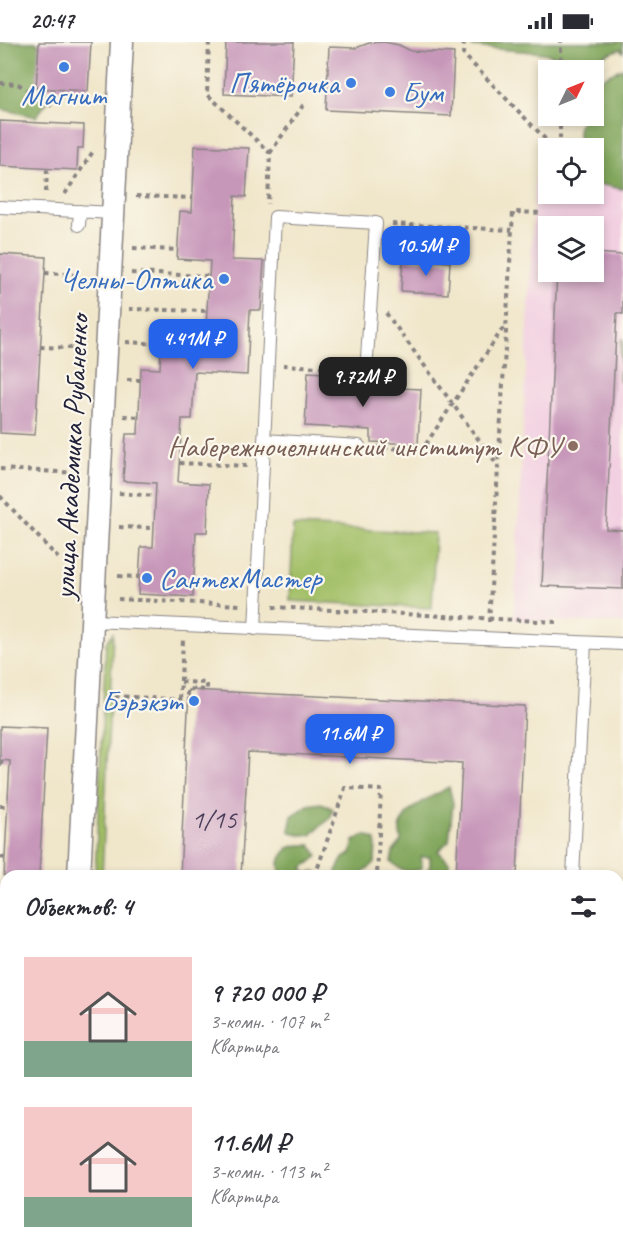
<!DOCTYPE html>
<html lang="ru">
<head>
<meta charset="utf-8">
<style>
	body { margin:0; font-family:Caveat,sans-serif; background:#f2f2f3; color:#2b2b33; height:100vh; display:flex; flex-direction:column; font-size:22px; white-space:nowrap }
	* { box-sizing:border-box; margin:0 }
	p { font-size:20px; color:#7c7c81 }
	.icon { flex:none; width:33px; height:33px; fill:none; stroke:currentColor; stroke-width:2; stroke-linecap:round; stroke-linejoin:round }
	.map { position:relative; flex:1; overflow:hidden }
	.drawer { position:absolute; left:0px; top:828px; width:624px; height:384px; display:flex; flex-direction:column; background:#fff; border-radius:18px 18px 0 0; box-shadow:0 3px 9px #0003 }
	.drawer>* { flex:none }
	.needle { width:39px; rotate:47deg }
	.controls { position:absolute; left:538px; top:18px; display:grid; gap:12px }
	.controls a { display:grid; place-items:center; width:66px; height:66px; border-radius:0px; background:#fff; box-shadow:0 3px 9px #0003; font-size:30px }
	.price { position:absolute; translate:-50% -51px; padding:0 14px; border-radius:12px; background:#2563eb; color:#fff; font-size:20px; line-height:39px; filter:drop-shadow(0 2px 3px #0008) }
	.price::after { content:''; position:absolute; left:50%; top:36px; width:18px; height:14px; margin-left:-9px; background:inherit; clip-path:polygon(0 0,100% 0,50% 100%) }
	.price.selected { background:#222; color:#fff }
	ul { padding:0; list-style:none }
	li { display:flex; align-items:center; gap:18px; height:150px; padding:0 24px }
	li span { display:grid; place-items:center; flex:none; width:168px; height:120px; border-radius:0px; color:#555 }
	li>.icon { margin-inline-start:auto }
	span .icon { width:72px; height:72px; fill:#fffc; stroke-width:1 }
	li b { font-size:26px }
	h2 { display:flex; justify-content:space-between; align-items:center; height:72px; padding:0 24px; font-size:26px }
	.status { display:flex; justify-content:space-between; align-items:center; height:42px; padding:0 30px; background:#fff; direction:ltr }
	.status svg { height:16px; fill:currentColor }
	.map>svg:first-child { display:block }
	.built { fill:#f2cfe1; fill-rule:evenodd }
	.green { fill:#a2bf66; stroke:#627050; stroke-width:1.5 }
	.forest { fill:#81a65b; stroke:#52644b; stroke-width:1.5 }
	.building { fill:#c797ba }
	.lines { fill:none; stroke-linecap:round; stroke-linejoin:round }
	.lane-casing { stroke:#898482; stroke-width:14 }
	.street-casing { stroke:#898482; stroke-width:25 }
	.path { stroke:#898482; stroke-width:4; stroke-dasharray:4.5 4.5; stroke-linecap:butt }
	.lane { stroke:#fff; stroke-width:12 }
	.street { stroke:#fff; stroke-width:22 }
	.shop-dot { fill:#3f7fe0; stroke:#fbf7ec; stroke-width:2 }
	.education-dot { fill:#8d6e63; stroke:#fbf7ec; stroke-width:2 }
	.labels { text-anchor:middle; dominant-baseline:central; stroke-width:4.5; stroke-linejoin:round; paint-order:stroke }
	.number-label { font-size:27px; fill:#4b3f5b }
	.shop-label { font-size:30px; fill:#366cbe; stroke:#fbf7ec; text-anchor:end }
	.education-label { font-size:30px; fill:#785e54; stroke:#fbf7ec; text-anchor:end }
	.street-label { font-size:30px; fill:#22223b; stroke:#fbf7ec }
</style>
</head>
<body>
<div class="status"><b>20:47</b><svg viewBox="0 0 49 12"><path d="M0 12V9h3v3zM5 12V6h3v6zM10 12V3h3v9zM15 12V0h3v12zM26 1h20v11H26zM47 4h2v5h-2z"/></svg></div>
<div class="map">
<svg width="623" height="1212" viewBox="0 0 623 1212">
	<rect width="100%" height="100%" fill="#fbf7ec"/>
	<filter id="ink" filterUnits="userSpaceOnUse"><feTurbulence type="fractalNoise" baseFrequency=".0167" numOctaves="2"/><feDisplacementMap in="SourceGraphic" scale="12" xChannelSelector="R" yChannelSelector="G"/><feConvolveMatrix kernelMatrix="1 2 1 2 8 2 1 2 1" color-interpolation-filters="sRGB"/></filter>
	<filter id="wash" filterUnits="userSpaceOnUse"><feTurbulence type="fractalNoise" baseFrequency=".008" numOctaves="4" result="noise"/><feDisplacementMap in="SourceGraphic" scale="24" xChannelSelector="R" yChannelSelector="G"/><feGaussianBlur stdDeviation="1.35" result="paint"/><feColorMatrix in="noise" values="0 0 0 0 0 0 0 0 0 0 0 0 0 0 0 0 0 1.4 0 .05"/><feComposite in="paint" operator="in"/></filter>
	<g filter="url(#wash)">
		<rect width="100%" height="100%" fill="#f0e6ca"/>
		<!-- built -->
		<path class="built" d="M535 135 549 136V152H594V138L623 140V581L514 578ZM549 184H594V230H549Z"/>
		<!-- green -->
		<path class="green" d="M293 484 435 491 432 566 290 559Z
			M113 591 102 834H95L106 601Z"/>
		<!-- forest -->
		<path class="forest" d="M0 0H36L47 14 43 43 48 59 36 75 0 67Z
			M465 0H623V10L620 7 598 16 570 19 544 11 473 5Z
			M623 26V147L598 142 594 140V106H582C576 94 577 86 583 74H594C594 58 590 44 605 34 611 31 617 29 623 26Z
			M623 297V343L619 338 621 298Z
			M449 745 453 761 449 799 438 809 449 820 448 834H423L430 824V815H421L422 826C410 833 401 829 391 820L393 810 401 799C401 795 399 788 400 784 404 767 434 753 449 745Z
			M321 761 333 767 330 777 319 785 311 793H299L289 789 292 774 308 763Z
			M365 793 376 798 375 821 359 834H337L336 829 343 816 351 812 354 799Z
			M298 803H311L318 814 311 820 303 825 305 832 316 830 321 834H280L279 820 288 806Z"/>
		<g id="blocks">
			<!-- building -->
			<path class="building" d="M39 0H91L88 49 36 46Z
				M226 0H294L291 55 224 52Z
				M384 0 399 3 411 9 454 11 451 74 326 68 329 5 356 6 369 1Z
				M0 79 84 83 83 106H78L77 128 0 124Z
				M195 104 249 106 246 155 235 154 232 218 264 219 261 268H250L247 333 195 330 192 377H182L178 440 209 442 207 490H196L193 555 138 552 141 505H153L156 441 123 439 126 392H138L141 326 160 327 162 285 194 286V283H206L210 219 177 217 180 169 192 170Z
				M594 211 623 213V272L617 271 606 487 623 488V547L542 544 557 230H594Z
				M0 212 46 215 35 393 0 391Z
				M403 217 450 220 448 252 401 249Z
				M308 330 357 333 356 344 421 347 418 402 371 400V388L305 384Z
				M189 648 525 664 517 834H456L462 721 248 710 241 834H180Z
				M0 684 47 686 39 834H4L10 719 0 718Z"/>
		</g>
	</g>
	<g filter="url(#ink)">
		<use href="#blocks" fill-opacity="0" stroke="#898482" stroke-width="1.5"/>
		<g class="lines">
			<!-- lane casing -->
			<g class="lane-casing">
				<path id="lane" d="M0 165 113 171
					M79 183 80 169
					M264 398 359 404
					M92 579 623 602
					M255 587 275 175 376 181 367 316
					M573 834 585 601
					M0 1096 6 1097
					M554 1212 555 1206"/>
			</g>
			<!-- street casing -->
			<g class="street-casing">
				<path id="street" d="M79 834 122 0
					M0 1208 83 1212"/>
			</g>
			<!-- path -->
			<path class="path" d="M209 0 207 52 270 111 268 162
				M464 0 463 12 554 106
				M561 28V0
				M0 41 18 42 52 64
				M560 106V74
				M270 111 304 62
				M46 150 47 127
				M65 152 94 108
				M136 154 192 156
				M392 182 512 188
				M133 206 178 208
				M45 231 76 233
				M131 231 209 234
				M129 267 207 269
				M386 271 498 424
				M126 300 161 302
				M40 305 72 306
				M283 323 354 327
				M127 338H141
				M366 345 367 332
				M124 374 139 375
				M375 405 422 408 505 283
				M179 421 248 424
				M0 427 80 431
				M119 451 155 454
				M0 454 58 516
				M119 485 154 486
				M118 534 139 535
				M118 557 240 563
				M273 565 556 580
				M489 580 513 170 543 171
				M181 640 207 641V648L188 647V658
				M115 654 188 658
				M180 657 183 598
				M0 723 3 718
				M0 764H8
				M0 815 5 816
				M315 834 345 746 381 748 377 834
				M0 866 2 867
				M181 1212 182 1206
				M353 1212V1206
				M471 1212V1206"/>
			<!-- lane -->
			<use href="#lane" class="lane"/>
			<!-- street -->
			<use href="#street" class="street"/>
		</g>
	</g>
	<!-- markers -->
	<g class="shop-dot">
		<circle cx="64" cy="25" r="6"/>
		<circle cx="351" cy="41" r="6"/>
		<circle cx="390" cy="50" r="6"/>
		<circle cx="224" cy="237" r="6"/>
		<circle cx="147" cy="536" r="6"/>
		<circle cx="194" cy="659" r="6"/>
	</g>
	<circle class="education-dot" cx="573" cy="404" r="6"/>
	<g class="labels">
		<!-- number labels -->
		<g class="number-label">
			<text x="214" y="777">1/15</text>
		</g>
		<!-- shop labels -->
		<g class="shop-label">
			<text x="339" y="41">Пятёрочка</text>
			<text x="402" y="50" text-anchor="start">Бум</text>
			<text x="64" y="53" text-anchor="middle">Магнит</text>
			<text x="212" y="237">Челны-Оптика</text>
			<text x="159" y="536" text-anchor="start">СантехМастер</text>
			<text x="182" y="659">Бэрэкэт</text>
		</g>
		<!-- education labels -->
		<g class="education-label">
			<text x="561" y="404">Набережночелнинский институт КФУ</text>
		</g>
		<!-- street labels -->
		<g class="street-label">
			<text transform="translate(71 415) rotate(-87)">улица Академика Рубаненко</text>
		</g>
	</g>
</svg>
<div class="controls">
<a><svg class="needle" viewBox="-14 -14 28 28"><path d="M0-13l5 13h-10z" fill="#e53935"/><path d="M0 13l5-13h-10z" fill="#7c7c81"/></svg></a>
<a><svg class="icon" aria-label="locate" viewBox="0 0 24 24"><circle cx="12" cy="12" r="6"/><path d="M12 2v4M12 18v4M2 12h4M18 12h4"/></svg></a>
<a><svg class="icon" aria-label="layers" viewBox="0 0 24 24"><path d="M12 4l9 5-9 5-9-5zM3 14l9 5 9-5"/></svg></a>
</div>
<b class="price" style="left:426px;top:235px">10.5M ₽</b>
<b class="price" style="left:193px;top:328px">4.41M ₽</b>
<b class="price selected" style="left:363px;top:366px">9.72M ₽</b>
<b class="price" style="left:350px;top:723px">11.6M ₽</b>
<section class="drawer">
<h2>Объектов: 4<svg class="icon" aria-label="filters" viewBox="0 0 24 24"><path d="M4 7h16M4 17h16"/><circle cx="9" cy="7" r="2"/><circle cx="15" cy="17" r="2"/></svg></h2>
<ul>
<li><span style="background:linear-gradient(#f6c9c9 70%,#7fa58c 0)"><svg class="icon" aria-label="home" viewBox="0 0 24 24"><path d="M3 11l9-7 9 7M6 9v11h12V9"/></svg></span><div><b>9 720 000 ₽</b><p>3-комн. · 107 m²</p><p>Квартира</p></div></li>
<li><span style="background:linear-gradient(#f6c9c9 75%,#7fa58c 0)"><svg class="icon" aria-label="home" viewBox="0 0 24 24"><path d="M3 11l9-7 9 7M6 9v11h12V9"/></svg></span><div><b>11.6M ₽</b><p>3-комн. · 113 m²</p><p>Квартира</p></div></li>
</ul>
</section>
</div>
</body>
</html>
